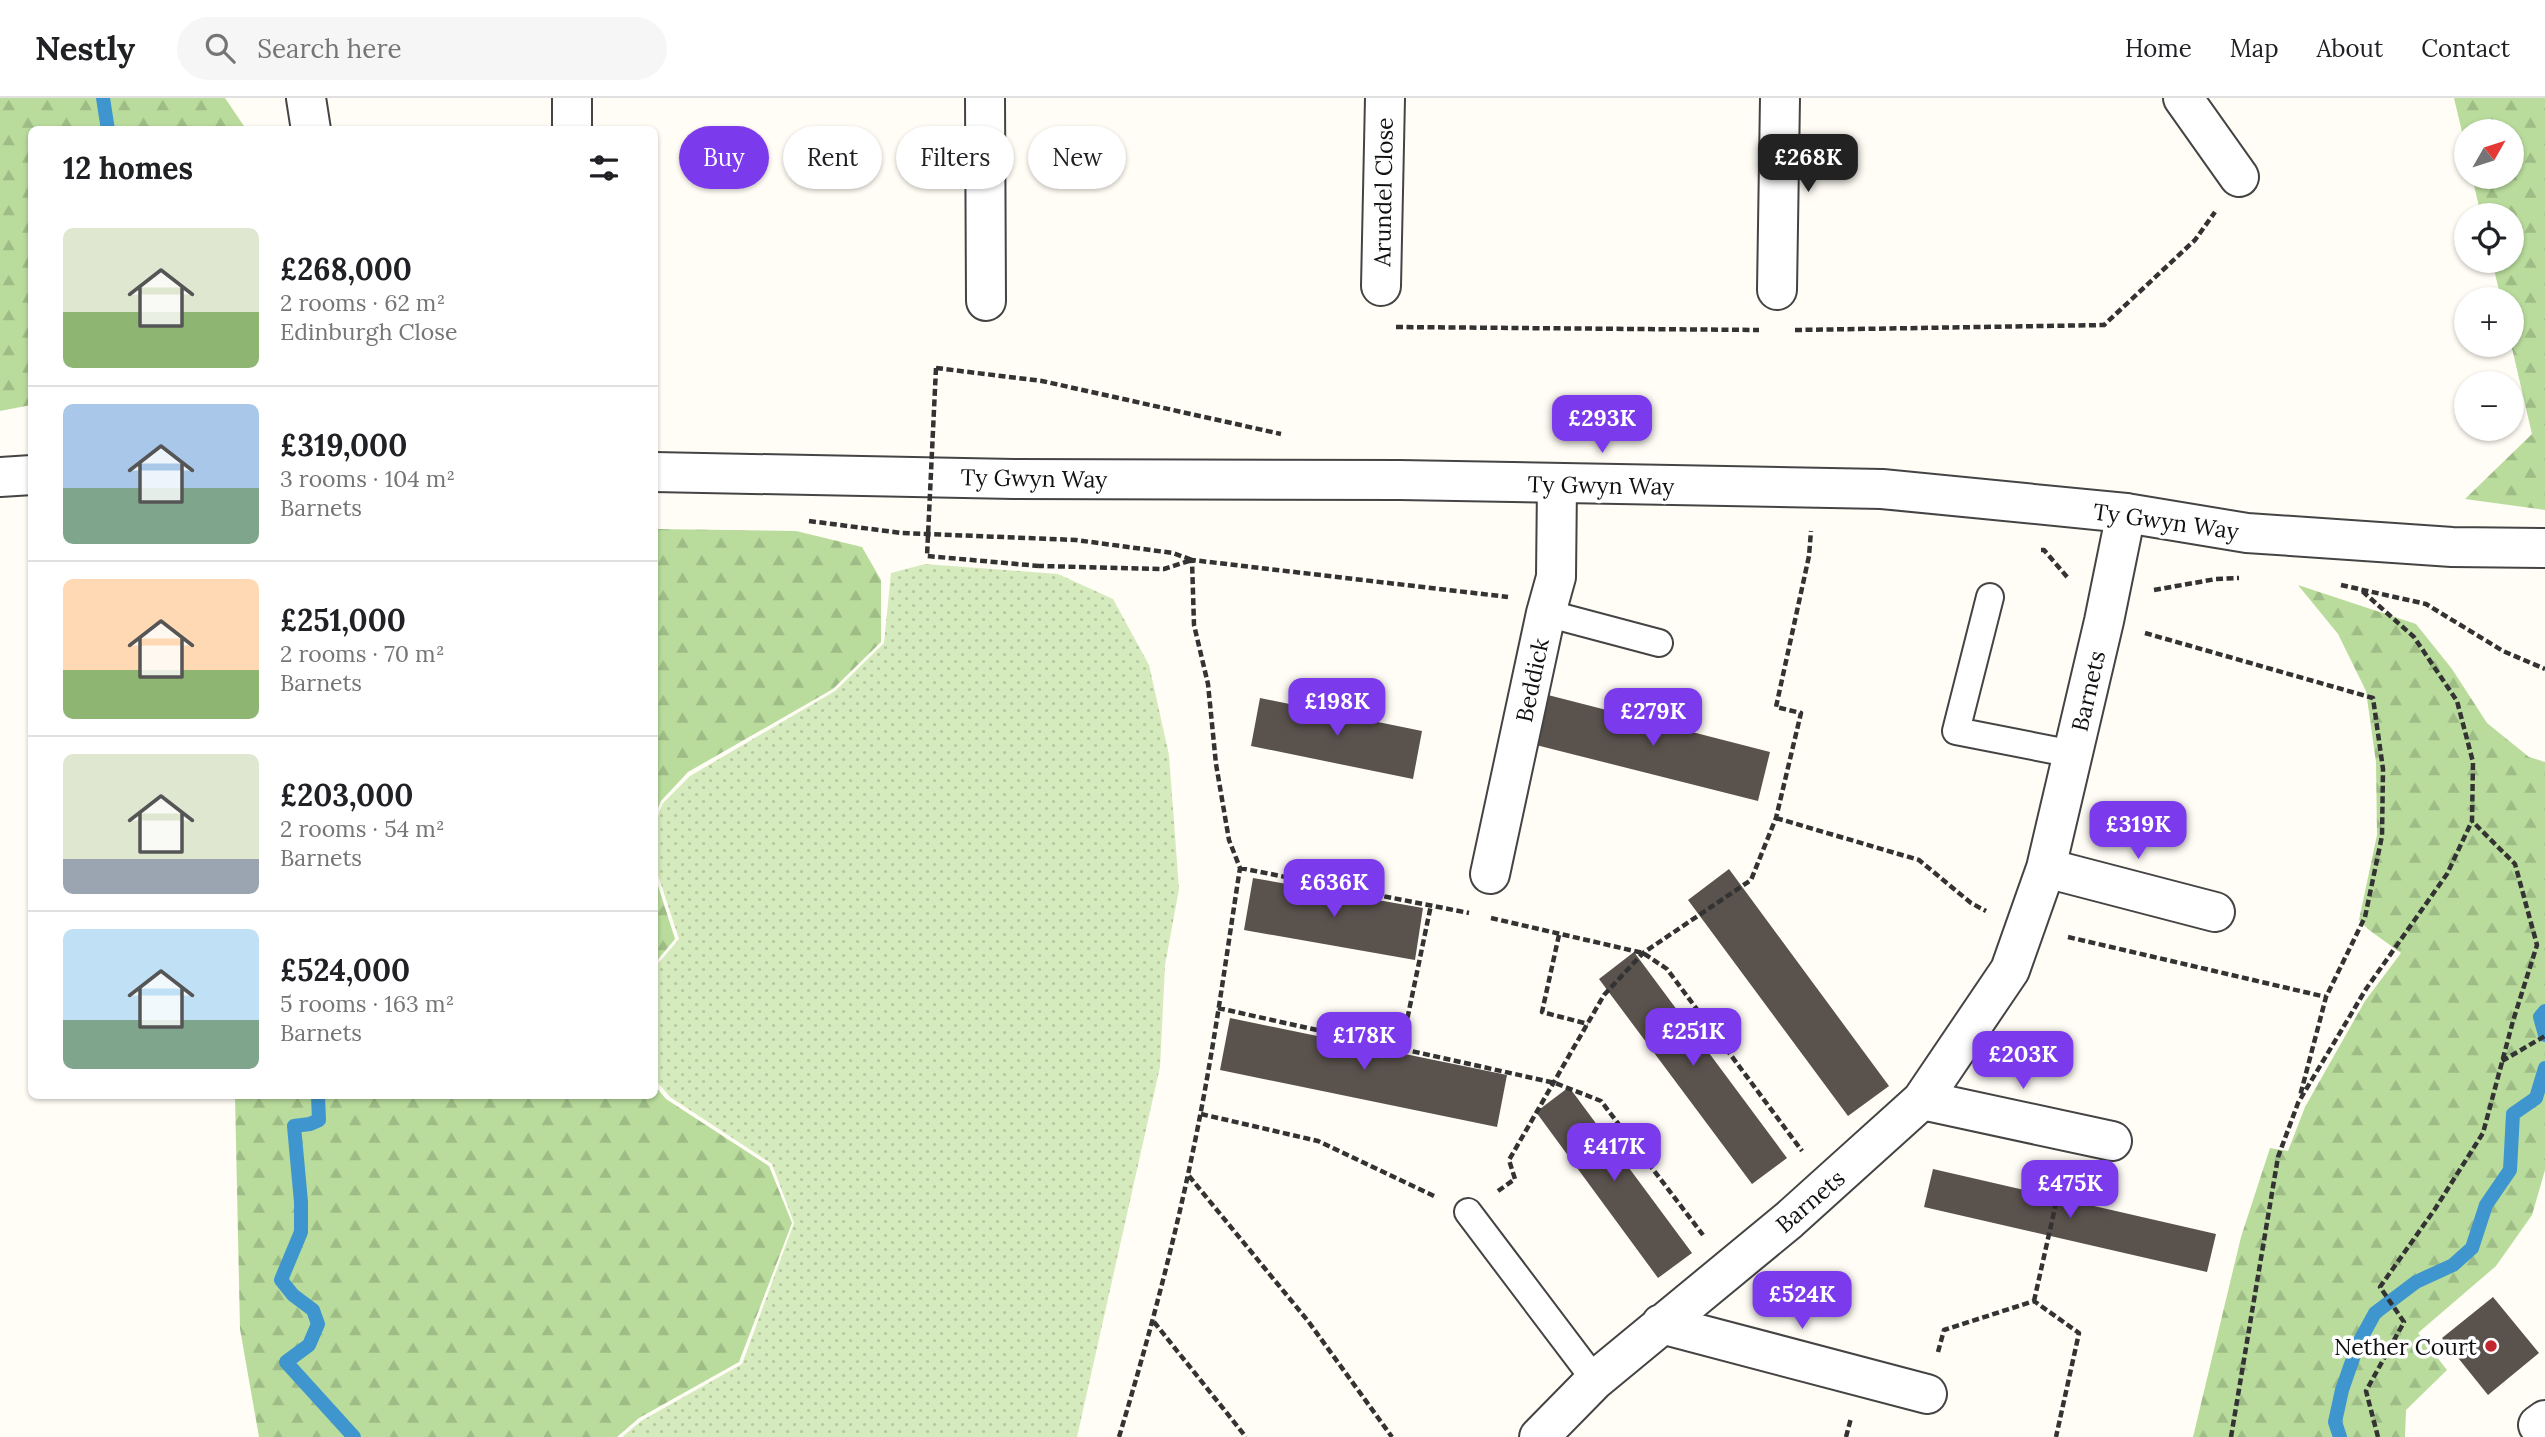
<!DOCTYPE html>
<html lang="en">
<head>
<meta charset="utf-8">
<style>
	body { margin:0; font-family:Lora,serif; background:#f6f6f6; color:#202124; height:100vh; display:flex; flex-direction:column; font-size:26px; white-space:nowrap }
	* { box-sizing:border-box; margin:0 }
	p { font-size:23px; color:#757577 }
	.icon { flex:none; width:38px; height:38px; fill:none; stroke:currentColor; stroke-width:2; stroke-linecap:round; stroke-linejoin:round }
	.map { position:relative; flex:1; overflow:hidden }
	.sheet { position:absolute; left:28px; top:28px; width:630px; height:973px; display:flex; flex-direction:column; background:#fff; border-radius:10px; box-shadow:0 2px 5px #0004 }
	.sheet>* { flex:none }
	.banner { position:absolute; left:679px; top:28px; width:665px; height:63px; display:flex; gap:14px }
	.needle { width:46px; rotate:51deg }
	.buttons { position:absolute; left:2454px; top:21px; display:grid; gap:14px }
	.buttons a { display:grid; place-items:center; width:70px; height:70px; border-radius:50%; background:#fff; box-shadow:0 2px 5px #0004; font-size:35px }
	.price { position:absolute; translate:-50% -60px; padding:0 16px; border-radius:14px; background:#7c3aed; color:#fff; font-size:23px; line-height:46px; filter:drop-shadow(0 2px 4px #0008) }
	.price::after { content:''; position:absolute; left:50%; top:42px; width:21px; height:16px; margin-left:-10px; background:inherit; clip-path:polygon(0 0,100% 0,50% 100%) }
	.price.selected { background:#222; color:#fff }
	ul { padding:0; list-style:none }
	li { display:flex; align-items:center; gap:21px; height:175px; padding:0 35px }
	li+li { border-top:2px solid #e0e0e0 }
	li span { display:grid; place-items:center; flex:none; width:196px; height:140px; border-radius:10px; color:#555 }
	li>.icon { margin-inline-start:auto }
	span .icon { width:84px; height:84px; fill:#fffc; stroke-width:1 }
	li b { font-size:30px }
	h2 { display:flex; justify-content:space-between; align-items:center; height:84px; padding:0 35px; font-size:30px }
	.pill { padding:0 24px; border-radius:32px; background:#fff; box-shadow:0 2px 5px #0004; font-size:24px; line-height:63px }
	.pill.selected { background:#7c3aed; color:#fff }
	header { display:flex; align-items:center; gap:42px; box-sizing:border-box; height:98px; padding:0 35px; background:#fff; border-bottom:2px solid #e0e0e0 }
	header strong { font-size:33px }
	nav { display:flex; gap:38px; margin-inline-start:auto; font-size:24px }
	.search { width:490px; height:63px; background:#f6f6f6; display:flex; align-items:center; gap:18px; box-sizing:border-box; padding:0 24px; border-radius:38px; color:#757577; font-size:26px }
	.map>svg:first-child { display:block }
	.green { fill:url(#green-dots) }
	.forest { fill:url(#forest-firs) }
	.lines { fill:none; stroke-linecap:round; stroke-linejoin:round }
	.stream { stroke:#3f96cf; stroke-width:14 }
	.building { fill:#5a524d }
	.service-casing { stroke:#444; stroke-width:30 }
	.minor-casing { stroke:#444; stroke-width:42 }
	.tertiary-casing { stroke:#444; stroke-width:42 }
	.path { stroke:#333; stroke-width:4.5; stroke-dasharray:7 3.5; stroke-linecap:butt }
	.service { stroke:#fff; stroke-width:26 }
	.minor { stroke:#fff; stroke-width:38 }
	.tertiary { stroke:#fff; stroke-width:38 }
	.path-bridge { stroke:#333; stroke-width:4.5; stroke-dasharray:7 3.5; stroke-linecap:butt }
	.poi-dot { fill:#c4262e; stroke:#fff; stroke-width:2.5 }
	.labels { text-anchor:middle; dominant-baseline:central; stroke-width:7; stroke-linejoin:round; paint-order:stroke }
	.street-label { font-size:23px; fill:#111; stroke:#fff }
	.poi-label { font-size:23px; fill:#111; stroke:#fff; text-anchor:end }
</style>
</head>
<body>
<header>
<strong>Nestly</strong>
<div class="search"><svg class="icon" aria-label="search" viewBox="0 0 24 24"><circle cx="10" cy="10" r="6"/><path d="M15 15l6 6"/></svg>Search here</div>
<nav><a>Home</a><a>Map</a><a>About</a><a>Contact</a></nav>
</header>
<div class="map">
<svg width="2545" height="1339" viewBox="0 0 2545 1339">
	<defs>
		<pattern id="green-dots" width="8" height="8" patternUnits="userSpaceOnUse" patternTransform="scale(1.75)"><rect width="8" height="8" fill="#d5ebbd"/><path d="M2 2h.1M6 6h.1" fill="none" stroke="#b6c8a1" stroke-width="1.8" stroke-linecap="round"/></pattern>
		<pattern id="forest-firs" width="22" height="20" patternUnits="userSpaceOnUse" patternTransform="scale(1.75)"><rect width="22" height="20" fill="#b9dc9c"/><path d="M5 1l3.5 6h-7zM16 11l3.5 6h-7z" fill="#9ebc85"/></pattern>
	</defs>
	<rect width="100%" height="100%" fill="#fffdf5"/>
	<!-- green -->
	<path class="green" d="M925 466 1058 476 1113 501 1149 567 1169 657 1179 791 1165 867 1160 969 1077 1339H622L641 1323 742 1266 794 1125 772 1066 670 999 655 981V869L679 841 655 768V725L663 705 690 678 835 593 884 545 891 475Z"/>
	<!-- forest -->
	<path class="forest" d="M0 0H225L246 31 32 32 31 307 0 313Z
		M2454 0H2545V412L2465 401 2532 336 2511 246V201H2501L2492 163H2511V117H2481L2472 79H2511V33H2466V51Z
		M655 431 796 433 862 449 881 482V544L833 591 688 674 661 703 655 717Z
		M2298 487 2416 526 2452 571 2487 625 2529 659 2545 664V1072L2532 1117 2496 1168 2418 1235 2447 1272 2406 1312 2405 1339H2193L2241 1139 2270 1050 2288 1053 2305 1009 2365 903 2401 855 2369 832 2359 822 2377 737 2376 664 2366 593 2338 536Z
		M655 778 675 841 655 865H654Z
		M655 988 666 1001 769 1068 792 1125 739 1264 639 1320 617 1339H259L240 1231 235 998H654Z"/>
	<g class="lines">
		<!-- stream -->
		<path class="stream" d="M103 0 108 32
			M2545 913 2540 919 2545 937
			M318 998 319 1022 310 1026 294 1028 301 1104V1134L281 1182 293 1197 313 1212 318 1226 309 1247 286 1264 354 1339
			M2340 1339 2335 1324 2342 1292 2358 1246 2375 1215 2416 1184 2453 1167 2472 1150 2486 1107 2510 1072 2513 1016 2536 1000 2545 970"/>
	</g>
	<!-- building -->
	<path class="building" d="M1548 597 1770 654 1758 703 1536 647Z
		M1260 600 1422 633 1413 681 1251 648Z
		M1729 771 1889 988 1848 1018 1688 802Z
		M1253 780 1423 810 1415 862 1244 832Z
		M1634 854 1787 1060 1752 1086 1599 881Z
		M1230 920 1507 977 1497 1029 1220 972Z
		M1569 989 1692 1155 1658 1180 1536 1014Z
		M1933 1071 2216 1136 2207 1174 1924 1109Z
		M2493 1199 2539 1255 2488 1297 2442 1240Z"/>
	<g class="lines">
		<!-- service casing -->
		<g class="service-casing">
			<path id="service" d="M1990 499 1956 633 2073 656
				M1546 515 1659 545
				M1468 1114 1595 1282"/>
		</g>
		<!-- minor casing -->
		<g class="minor-casing">
			<path id="minor" d="M306 0 311 32
				M985 0 986 203
				M2183 0 2239 79
				M572 32V0
				M1381 188 1385 0
				M1777 192 1780 0
				M2046 770 2215 814
				M1490 776 1546 515 1556 479 1557 386
				M1922 1002 2112 1043
				M1661 1226 1927 1296
				M2538 1327 2545 1322
				M1539 1339 1595 1282 1789 1122 1922 1002 2010 872 2046 770 2104 523 2126 415"/>
		</g>
		<!-- tertiary casing -->
		<g class="tertiary-casing">
			<path id="tertiary" d="M654 374 1014 381 1400 382 1882 391 2126 415 2247 435 2452 449 2545 450
				M0 379 32 377"/>
		</g>
		<!-- path -->
		<path class="path" d="M1396 229 1759 232
			M1795 232 2104 227 2195 142 2215 114
			M936 270 1042 283 1281 336
			M809 423 902 435 1076 442 1173 455 1192 462 1164 471 1039 468
			M2041 452H2044L2068 480
			M2341 487 2426 506 2503 553 2545 571
			M2154 492 2216 481 2239 480
			M2145 535 2373 600 2383 671 2382 738 2365 819 2326 899 2300 998
			M1776 720 1919 762 1971 805 1986 813
			M1240 770 1469 815
			M1491 820 1643 855 1667 871 1802 1053
			M1559 837 1542 914 1588 926
			M2068 839 2326 899
			M1218 910 1555 985 1601 1003 1703 1137
			M1401 951 1431 807
			M2502 963 2545 938
			M1201 1016 1318 1043 1436 1099
			M1189 1078 1308 1223 1392 1339
			M1498 1093 1515 1081 1509 1062 1604 897 1643 855 1751 782 1776 720 1801 615 1776 609 1809 458 1811 433
			M2034 1203 2063 1074
			M1154 1224 1246 1339
			M1938 1254 1944 1232 2034 1203 2079 1235 2056 1339
			M1119 1339C1151 1233 1179 1127 1200 1018 1216 936 1227 853 1240 770L1229 742 1216 666 1208 586 1194 527 1192 462 1508 499
			M1846 1339 1851 1320
			M2231 1339 2278 1059 2298 1005 2366 891 2447 776 2472 723 2473 664 2457 603 2414 539 2361 492
			M2378 1339 2366 1293 2404 1224 2380 1189 2435 1111 2483 1035 2513 923 2537 847 2515 766 2472 723"/>
		<!-- service -->
		<use href="#service" class="service"/>
		<!-- minor -->
		<use href="#minor" class="minor"/>
		<!-- tertiary -->
		<use href="#tertiary" class="tertiary"/>
		<!-- path-bridge -->
		<path class="path-bridge" d="M936 270 927 458 1039 468"/>
	</g>
	<!-- markers -->
	<circle class="poi-dot" cx="2491" cy="1248" r="7"/>
	<g class="labels">
		<!-- street labels -->
		<g class="street-label">
			<text transform="translate(1383 94) rotate(-89)">Arundel Close</text>
			<text transform="translate(1034 380) rotate(1)">Ty Gwyn Way</text>
			<text transform="translate(1601 387) rotate(1)">Ty Gwyn Way</text>
			<text transform="translate(2166 423) rotate(8)">Ty Gwyn Way</text>
			<text transform="translate(1532 582) rotate(-78)">Beddick</text>
			<text transform="translate(2088 593) rotate(-77)">Barnets</text>
			<text transform="translate(1810 1103) rotate(-41)">Barnets</text>
		</g>
		<!-- poi labels -->
		<g class="poi-label">
			<text x="2477" y="1248">Nether Court</text>
		</g>
	</g>
</svg>
<div class="buttons">
<a><svg class="needle" viewBox="-14 -14 28 28"><path d="M0-13l5 13h-10z" fill="#e53935"/><path d="M0 13l5-13h-10z" fill="#757577"/></svg></a>
<a><svg class="icon" aria-label="locate" viewBox="0 0 24 24"><circle cx="12" cy="12" r="6"/><path d="M12 2v4M12 18v4M2 12h4M18 12h4"/></svg></a>
<a>+</a>
<a>−</a>
</div>
<b class="price selected" style="left:1808px;top:96px">£268K</b>
<b class="price" style="left:1602px;top:357px">£293K</b>
<b class="price" style="left:1337px;top:640px">£198K</b>
<b class="price" style="left:1653px;top:650px">£279K</b>
<b class="price" style="left:2138px;top:763px">£319K</b>
<b class="price" style="left:1334px;top:821px">£636K</b>
<b class="price" style="left:1693px;top:970px">£251K</b>
<b class="price" style="left:1364px;top:974px">£178K</b>
<b class="price" style="left:2023px;top:993px">£203K</b>
<b class="price" style="left:1614px;top:1085px">£417K</b>
<b class="price" style="left:2070px;top:1122px">£475K</b>
<b class="price" style="left:1802px;top:1233px">£524K</b>
<div class="banner">
<a class="pill selected">Buy</a>
<a class="pill">Rent</a>
<a class="pill">Filters</a>
<a class="pill">New</a>
</div>
<section class="sheet">
<h2>12 homes<svg class="icon" aria-label="filters" viewBox="0 0 24 24"><path d="M4 7h16M4 17h16"/><circle cx="9" cy="7" r="2"/><circle cx="15" cy="17" r="2"/></svg></h2>
<ul>
<li><span style="background:linear-gradient(#dfe7d0 60%,#8fb573 0)"><svg class="icon" aria-label="home" viewBox="0 0 24 24"><path d="M3 11l9-7 9 7M6 9v11h12V9"/></svg></span><div><b>£268,000</b><p>2 rooms · 62 m²</p><p>Edinburgh Close</p></div></li>
<li><span style="background:linear-gradient(#a9c7e8 60%,#7fa58c 0)"><svg class="icon" aria-label="home" viewBox="0 0 24 24"><path d="M3 11l9-7 9 7M6 9v11h12V9"/></svg></span><div><b>£319,000</b><p>3 rooms · 104 m²</p><p>Barnets</p></div></li>
<li><span style="background:linear-gradient(#ffd9b3 65%,#8fb573 0)"><svg class="icon" aria-label="home" viewBox="0 0 24 24"><path d="M3 11l9-7 9 7M6 9v11h12V9"/></svg></span><div><b>£251,000</b><p>2 rooms · 70 m²</p><p>Barnets</p></div></li>
<li><span style="background:linear-gradient(#dfe7d0 75%,#9aa5b1 0)"><svg class="icon" aria-label="home" viewBox="0 0 24 24"><path d="M3 11l9-7 9 7M6 9v11h12V9"/></svg></span><div><b>£203,000</b><p>2 rooms · 54 m²</p><p>Barnets</p></div></li>
<li><span style="background:linear-gradient(#bfe0f5 65%,#7fa58c 0)"><svg class="icon" aria-label="home" viewBox="0 0 24 24"><path d="M3 11l9-7 9 7M6 9v11h12V9"/></svg></span><div><b>£524,000</b><p>5 rooms · 163 m²</p><p>Barnets</p></div></li>
</ul>
</section>
</div>
</body>
</html>
